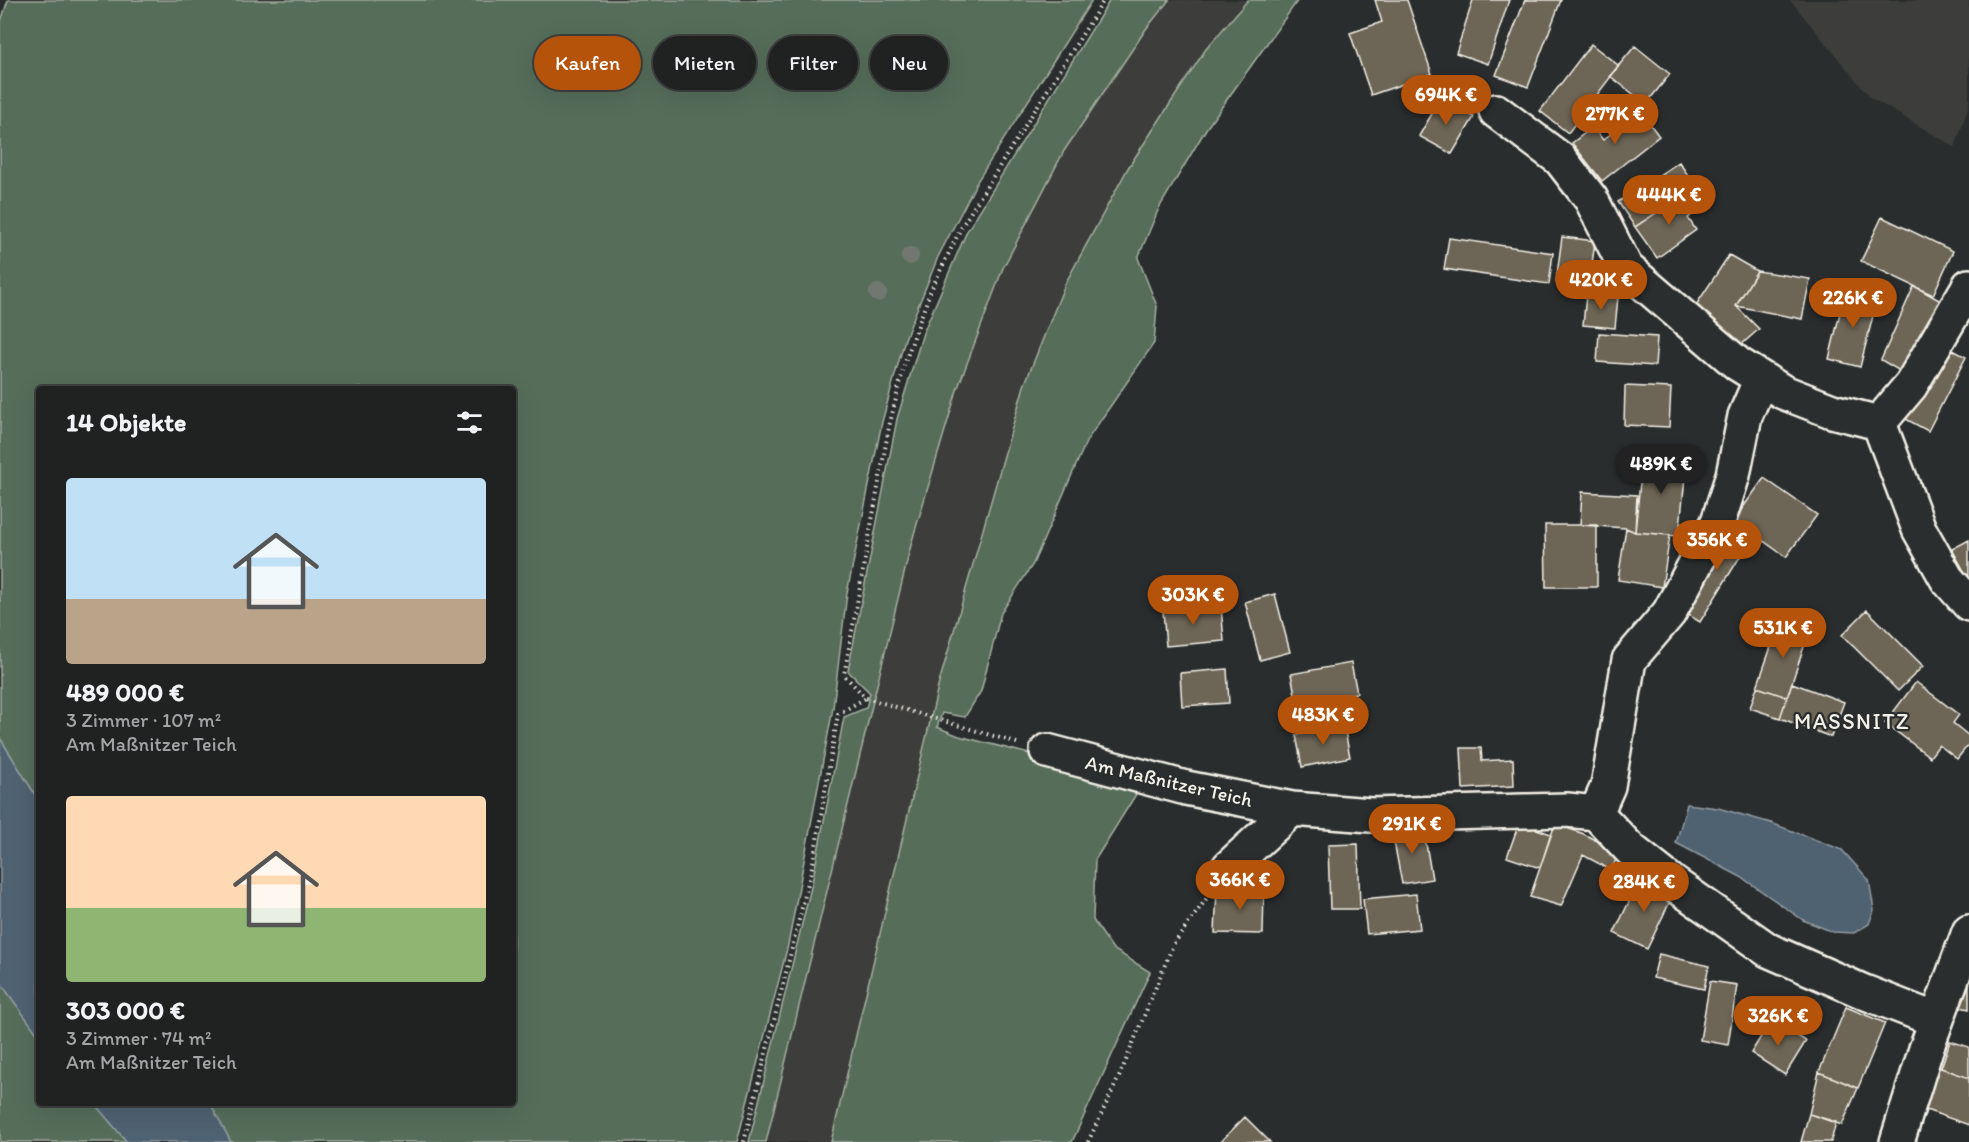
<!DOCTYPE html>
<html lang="de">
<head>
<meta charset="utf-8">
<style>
	body { margin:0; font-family:Itim,sans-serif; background:#282a2a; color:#f1f3f6; height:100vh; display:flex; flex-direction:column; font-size:22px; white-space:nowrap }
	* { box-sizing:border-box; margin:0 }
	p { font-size:20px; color:#a2a4a5 }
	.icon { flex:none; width:33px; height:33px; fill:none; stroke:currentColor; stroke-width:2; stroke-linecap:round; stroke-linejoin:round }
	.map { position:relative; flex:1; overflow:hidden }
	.sheet { position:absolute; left:36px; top:386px; width:480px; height:720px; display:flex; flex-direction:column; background:#202222; border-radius:6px; box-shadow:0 6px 24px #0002,0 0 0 2px #3d3f40 }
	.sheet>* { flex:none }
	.hud { position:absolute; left:534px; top:36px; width:570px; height:54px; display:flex; gap:12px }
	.price { position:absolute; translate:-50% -51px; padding:0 14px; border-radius:21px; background:#b45309; color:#fff; font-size:20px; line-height:39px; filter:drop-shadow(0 2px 3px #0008) }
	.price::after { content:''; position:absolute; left:50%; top:36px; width:18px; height:14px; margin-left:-9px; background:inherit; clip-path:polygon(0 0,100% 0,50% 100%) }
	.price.current { background:#222; color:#fff }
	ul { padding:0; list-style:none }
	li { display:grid; align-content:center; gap:12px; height:318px; padding:0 30px }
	li span { display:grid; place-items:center; height:186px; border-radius:6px; color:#555 }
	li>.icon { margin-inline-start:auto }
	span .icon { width:108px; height:108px; fill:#fffc; stroke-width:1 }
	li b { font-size:26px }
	h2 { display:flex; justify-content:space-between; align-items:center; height:72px; padding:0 30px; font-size:26px }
	.pill { padding:0 21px; border-radius:27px; background:#202222; box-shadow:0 6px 24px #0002,0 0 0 2px #3d3f40; font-size:21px; line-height:54px }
	.pill.current { background:#b45309; color:#fff }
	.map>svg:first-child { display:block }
	.built { fill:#3e3e3a }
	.green { fill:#566d5a; stroke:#a5afa1; stroke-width:1.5 }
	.water { fill:#4f6272; stroke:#919ba1; stroke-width:1.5 }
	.building { fill:#6d6555; stroke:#f4f1e8; stroke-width:1.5 }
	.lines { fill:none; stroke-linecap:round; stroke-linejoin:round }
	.street-casing { stroke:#f4f1e8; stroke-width:38 }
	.path { stroke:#f4f1e8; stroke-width:4; stroke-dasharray:1.5 4.5; stroke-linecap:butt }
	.street { stroke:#2a2d2e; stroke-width:33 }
	.tree { fill:#727871 }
	.labels { text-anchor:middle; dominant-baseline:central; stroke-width:4.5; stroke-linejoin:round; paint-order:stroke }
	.street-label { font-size:20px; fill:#f4f1e8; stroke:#2a2d2e }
	.quarter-label { font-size:22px; letter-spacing:1.5px; fill:#f4f1e8; stroke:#2a2d2e }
</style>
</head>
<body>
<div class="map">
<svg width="1969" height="1142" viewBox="0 0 1969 1142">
	<rect width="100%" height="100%" fill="#2a2d2e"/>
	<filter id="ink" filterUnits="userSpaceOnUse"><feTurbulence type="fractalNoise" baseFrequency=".0167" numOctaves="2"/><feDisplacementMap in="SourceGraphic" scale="12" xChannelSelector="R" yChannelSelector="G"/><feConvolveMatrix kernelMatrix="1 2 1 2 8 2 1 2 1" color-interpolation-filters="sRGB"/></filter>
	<g filter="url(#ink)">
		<!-- built -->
		<path class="built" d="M1169 0H1248L1206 49 982 528 939 683 831 1142H766L912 541 957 390 1003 268 1064 151 1146 29Z
			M1790 0H1969V105L1955 147 1871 98Z"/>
		<!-- green -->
		<path class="green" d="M8 0H1092L978 180 938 257 905 339 882 422 847 593 833 708 788 945 737 1142H231L210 1103 513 1102V388H39V801L0 738V24Z
			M1110 0H1169L1146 29 1064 151 1003 268 957 390 912 541 766 1142H749L812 883 844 717 866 708 870 693 848 671 897 419 923 333 967 231Z
			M1248 0H1298L1206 129 1159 208 1138 258 1157 306 1154 343 1087 440 1033 564 1001 613 981 691 965 717 942 713 937 727 959 736 1143 783 1095 860 1093 920 1113 949 1150 972 1072 1142H831L939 683 1024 386 1065 284 1128 168 1206 49Z
			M0 982 39 1036V1102L94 1103 127 1142H0Z"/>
		<!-- water -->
		<path class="water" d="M0 738 39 801V1036L0 982Z
			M1687 804 1718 808 1771 823 1842 850 1869 880 1874 910 1869 924 1854 933 1833 932 1803 920 1741 877 1676 843Z
			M94 1103H210L231 1142H127Z"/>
		<!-- building -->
		<path class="building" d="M1375 0H1407L1432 74 1371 95 1350 33 1382 22Z
			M1473 0H1509L1488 64 1456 53Z
			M1525 0H1561L1528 87 1496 75Z
			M1591 44 1619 66 1568 133 1540 111Z
			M1635 46 1670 74 1646 104 1610 76Z
			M1441 98 1474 117 1452 154 1419 136Z
			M1640 111 1659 136 1602 181 1572 143 1593 127 1603 140Z
			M1679 162 1696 187 1635 227 1618 202Z
			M1695 195 1703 207 1688 218 1696 230 1657 258 1635 227 1674 201 1678 206Z
			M1882 217 1953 251 1933 295 1861 261Z
			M1562 237 1595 241 1589 287 1556 282Z
			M1449 238 1553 253 1549 284 1444 269Z
			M1729 255 1757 271 1736 306 1759 329 1741 345 1696 305Z
			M1757 271 1810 279 1802 319 1736 306Z
			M1914 286 1941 301 1905 374 1881 360Z
			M1845 292 1877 300 1860 367 1829 359Z
			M1586 295 1618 297 1615 328 1583 325Z
			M1599 333 1657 337 1655 366 1597 362Z
			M1940 343 1966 357 1928 431 1902 417Z
			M1625 386 1671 388 1669 427 1624 425Z
			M1643 453 1687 458 1679 536 1635 532Z
			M1764 478 1817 515 1786 557 1734 520Z
			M1582 492 1637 495 1635 532 1626 528 1580 525Z
			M1734 520 1754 534 1700 622 1680 610Z
			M1545 525H1597V587H1546Z
			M1626 528 1635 532 1670 535 1662 587 1618 580Z
			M1969 540V580L1952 549Z
			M1275 594 1290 652 1260 660 1245 602Z
			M1221 607 1224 641 1166 646 1163 611Z
			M1867 610 1923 666 1898 691 1842 635Z
			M1780 621 1809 632 1787 697 1757 687Z
			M1351 663 1357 693 1297 704 1291 674Z
			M1227 669 1229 703 1182 706 1180 673Z
			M1916 682 1959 715 1953 723 1969 736V744L1957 759 1939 745 1930 757 1885 723Z
			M1792 683 1844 702 1831 737 1780 718Z
			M1757 687 1787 697 1780 718 1750 708Z
			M1344 726 1350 757 1302 767 1296 735Z
			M1461 748H1481L1482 761 1513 759 1514 786 1463 789Z
			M1519 823 1551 834 1540 868 1507 857Z
			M1555 824 1584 834 1619 853 1611 870 1583 855 1561 906 1530 897Z
			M1423 826 1432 879 1402 884 1392 831Z
			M1358 844 1360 909H1330L1328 845Z
			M1641 877 1674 893 1647 949 1614 933Z
			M1217 888 1264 890 1263 934 1215 933Z
			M1416 894 1420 929 1367 934 1363 899Z
			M1659 954 1709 966 1704 989 1653 978Z
			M1967 980 1969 981V1009L1960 1007Z
			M1710 981 1737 985 1728 1045 1700 1040Z
			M1846 1007 1885 1023 1858 1088 1819 1072Z
			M1771 1020 1806 1041 1785 1075 1751 1053Z
			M1950 1041 1969 1047V1078L1941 1068Z
			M1938 1067 1969 1078V1125L1923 1109Z
			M1819 1072 1858 1088 1842 1125 1809 1114Z
			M1809 1114 1836 1122 1831 1142H1801Z
			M1245 1117 1270 1142H1220Z"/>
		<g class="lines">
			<!-- street casing -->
			<g class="street-casing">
				<path id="street" d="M1496 111 1560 159 1591 199 1626 268 1738 364 1783 392 1832 411 1879 423
					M1879 423 1919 529 1947 579 1969 604
					M1879 423 1911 385 1969 286
					M1047 751 1186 788 1292 809
					M1596 813 1608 786 1629 660 1669 613 1718 522 1733 475 1745 416 1761 379
					M1229 867 1292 809 1371 815 1567 810 1596 813 1630 849 1673 883 1768 950 1864 992 1936 1020
					M1897 1142 1926 1049 1969 932"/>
			</g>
			<!-- path -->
			<path class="path" d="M1017 743 866 698 844 675 889 427 905 362 930 292 962 226 1104 0
				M744 1142 813 863 838 714 866 698
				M1088 1142 1120 1075 1173 945 1212 891"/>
			<!-- street -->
			<use href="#street" class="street"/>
		</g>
		<!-- trees -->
		<g class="tree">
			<circle cx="910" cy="256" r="9"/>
			<circle cx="878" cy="293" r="9"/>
		</g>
	</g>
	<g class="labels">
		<!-- street labels -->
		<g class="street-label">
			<text transform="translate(1169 781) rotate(13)">Am Maßnitzer Teich</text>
		</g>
		<!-- quarter labels -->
		<g class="quarter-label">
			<text x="1852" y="721">MASSNITZ</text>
		</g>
	</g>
</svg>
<b class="price" style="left:1446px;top:126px">694K €</b>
<b class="price" style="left:1615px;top:145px">277K €</b>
<b class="price" style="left:1669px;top:226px">444K €</b>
<b class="price" style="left:1601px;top:311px">420K €</b>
<b class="price" style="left:1853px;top:329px">226K €</b>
<b class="price current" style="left:1661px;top:495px">489K €</b>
<b class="price" style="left:1717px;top:571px">356K €</b>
<b class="price" style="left:1193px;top:626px">303K €</b>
<b class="price" style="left:1783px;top:659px">531K €</b>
<b class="price" style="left:1323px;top:746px">483K €</b>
<b class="price" style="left:1412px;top:855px">291K €</b>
<b class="price" style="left:1240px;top:911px">366K €</b>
<b class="price" style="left:1644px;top:913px">284K €</b>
<b class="price" style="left:1778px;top:1047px">326K €</b>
<div class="hud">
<a class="pill current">Kaufen</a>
<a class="pill">Mieten</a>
<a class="pill">Filter</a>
<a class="pill">Neu</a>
</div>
<section class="sheet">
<h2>14 Objekte<svg class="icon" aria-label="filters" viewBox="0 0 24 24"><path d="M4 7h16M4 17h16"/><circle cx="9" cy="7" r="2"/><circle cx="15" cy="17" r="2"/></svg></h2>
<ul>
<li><span style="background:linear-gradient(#bfe0f5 65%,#b9a48a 0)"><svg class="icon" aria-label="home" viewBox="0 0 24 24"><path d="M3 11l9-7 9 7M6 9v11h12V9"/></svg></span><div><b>489 000 €</b><p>3 Zimmer · 107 m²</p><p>Am Maßnitzer Teich</p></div></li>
<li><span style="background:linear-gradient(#ffd9b3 60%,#8fb573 0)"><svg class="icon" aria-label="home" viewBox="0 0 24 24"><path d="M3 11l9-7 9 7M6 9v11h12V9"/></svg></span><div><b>303 000 €</b><p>3 Zimmer · 74 m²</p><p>Am Maßnitzer Teich</p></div></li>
</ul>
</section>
</div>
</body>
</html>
